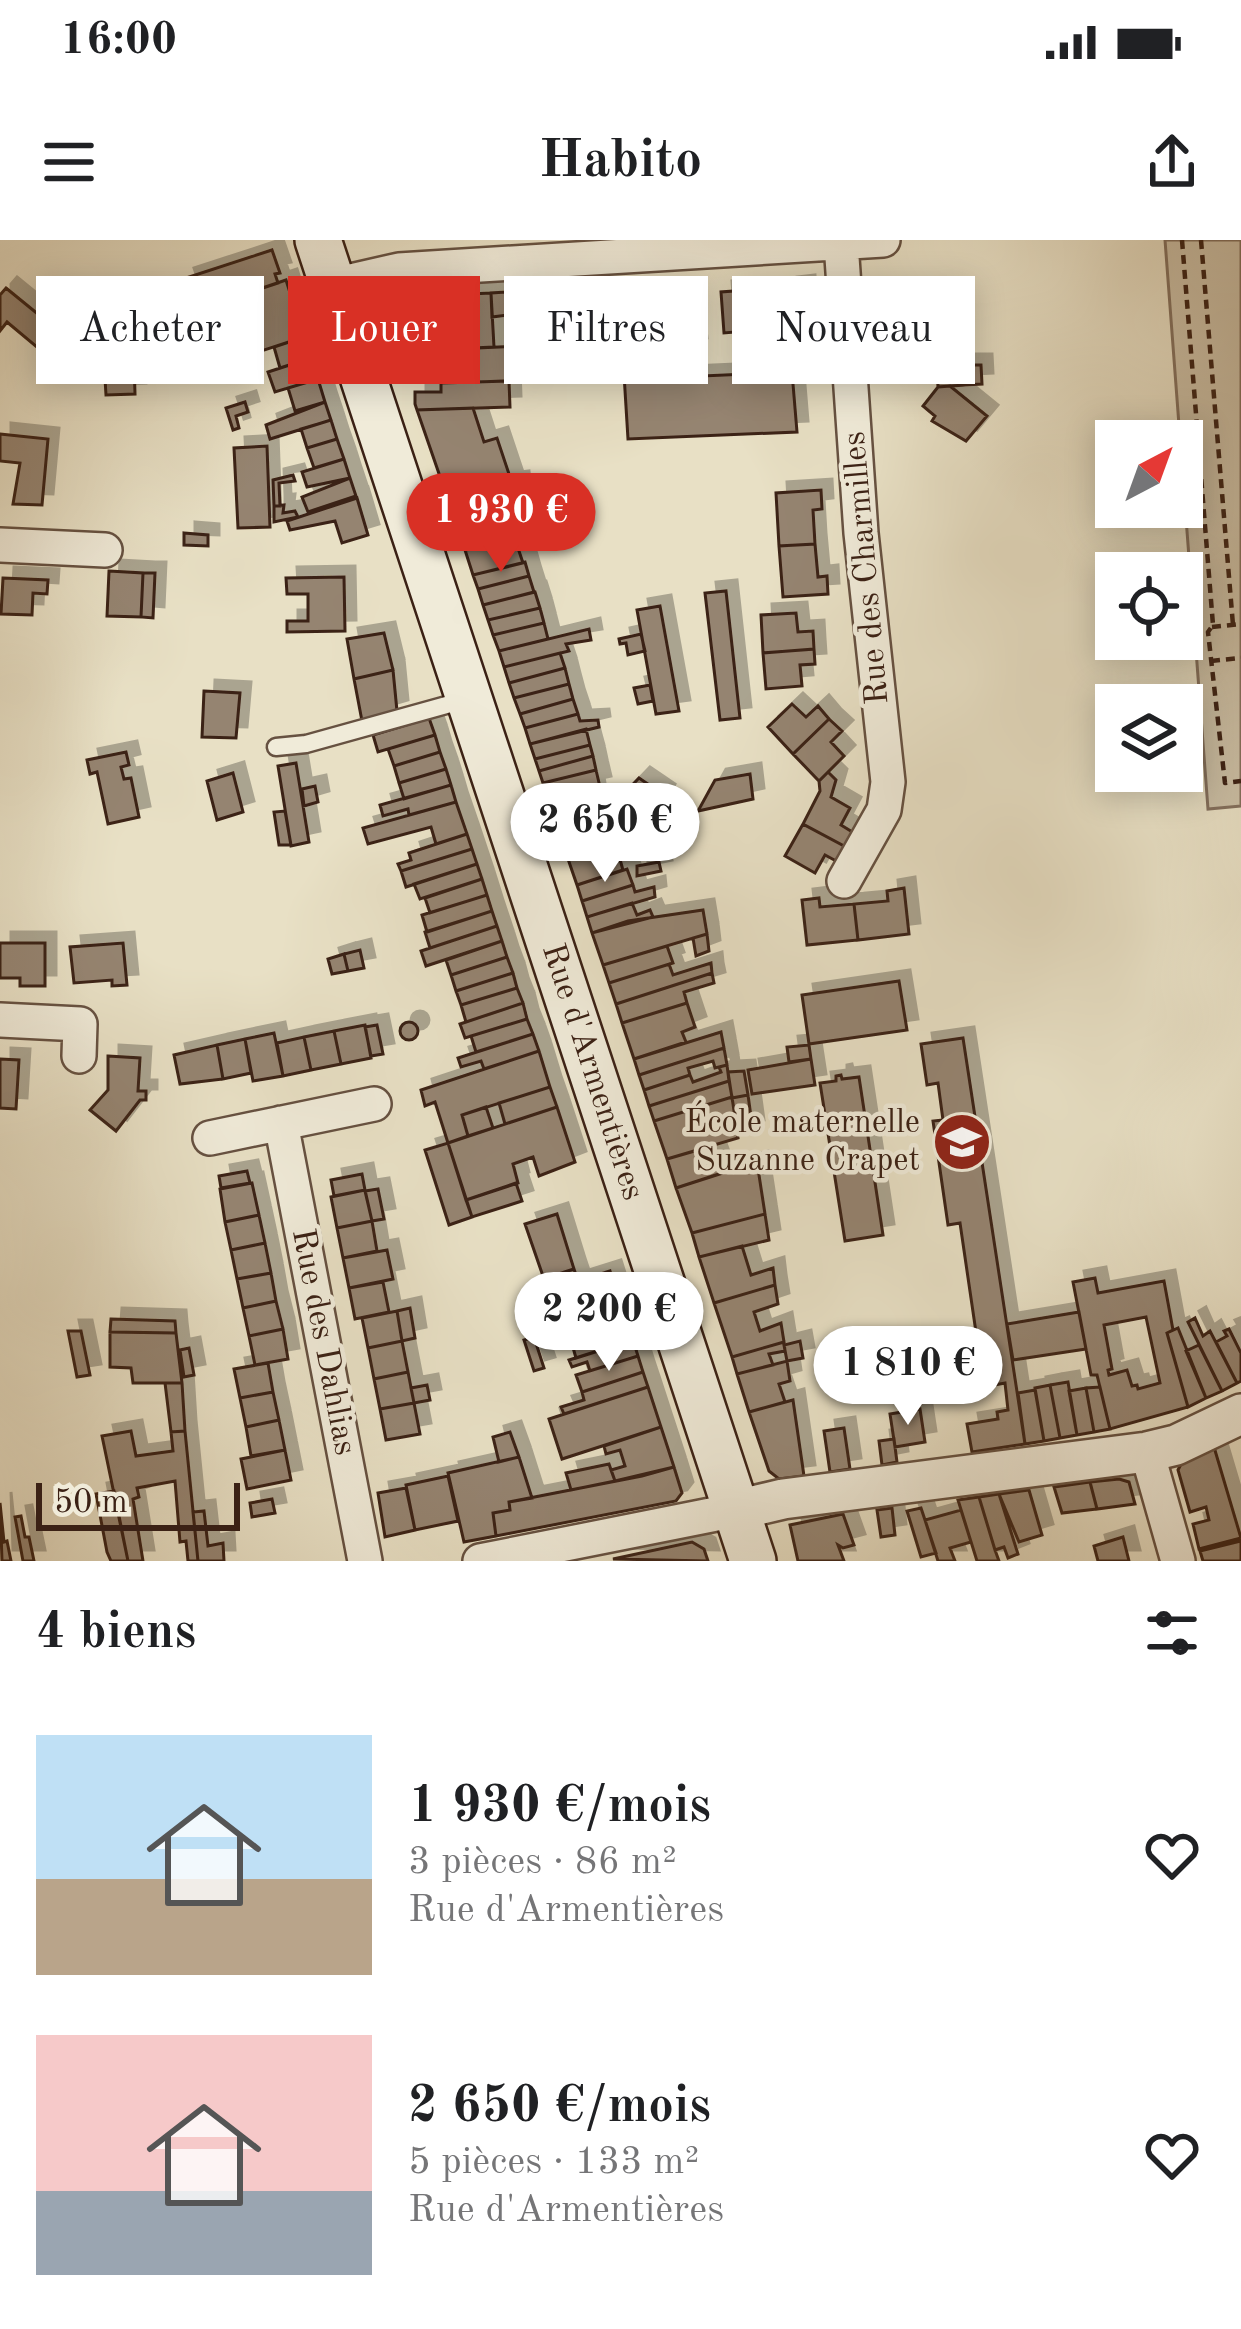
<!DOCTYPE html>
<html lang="fr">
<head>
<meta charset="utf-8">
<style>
	body { margin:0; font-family:"Old Standard TT",serif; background:#f2f2f2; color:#202124; height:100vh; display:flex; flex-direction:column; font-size:45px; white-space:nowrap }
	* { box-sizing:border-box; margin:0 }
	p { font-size:39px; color:#757577 }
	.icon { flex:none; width:66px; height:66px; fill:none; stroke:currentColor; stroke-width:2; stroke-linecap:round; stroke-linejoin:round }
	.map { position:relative; height:1321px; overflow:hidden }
	.side { display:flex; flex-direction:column; background:#fff; flex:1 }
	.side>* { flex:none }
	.hud { position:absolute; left:36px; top:36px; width:1170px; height:108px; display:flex; gap:24px }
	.needle { width:78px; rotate:41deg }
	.controls { position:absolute; left:1095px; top:180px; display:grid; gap:24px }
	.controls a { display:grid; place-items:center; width:108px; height:108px; border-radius:0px; background:#fff; box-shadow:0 6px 30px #0003; font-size:60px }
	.scale { position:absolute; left:36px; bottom:30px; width:204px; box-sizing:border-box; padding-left:12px; border:6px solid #3b2115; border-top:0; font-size:33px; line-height:42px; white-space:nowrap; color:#3b2115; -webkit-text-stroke:9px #f0ebd9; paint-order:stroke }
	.price { position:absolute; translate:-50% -102px; padding:0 27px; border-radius:42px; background:#fff; color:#222; font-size:39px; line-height:78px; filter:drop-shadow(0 3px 6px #0008) }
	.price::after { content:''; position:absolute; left:50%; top:72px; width:36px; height:27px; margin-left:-18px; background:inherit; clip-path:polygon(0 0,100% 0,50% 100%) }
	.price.on { background:#d93025; color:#fff }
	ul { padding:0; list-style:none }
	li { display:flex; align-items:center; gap:36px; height:300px; padding:0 36px }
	li span { display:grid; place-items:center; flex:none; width:336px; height:240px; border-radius:0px; color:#555 }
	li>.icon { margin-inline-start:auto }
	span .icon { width:144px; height:144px; fill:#fffc; stroke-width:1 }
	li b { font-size:51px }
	h2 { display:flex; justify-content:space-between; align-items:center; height:144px; padding:0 36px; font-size:51px }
	.pill { padding:0 42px; border-radius:0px; background:#fff; box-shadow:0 6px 30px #0003; font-size:42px; line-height:108px }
	.pill.on { background:#d93025; color:#fff }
	.status { display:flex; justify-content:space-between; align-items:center; height:84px; padding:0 60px; background:#fff; direction:ltr }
	.status svg { height:33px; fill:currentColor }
	header { display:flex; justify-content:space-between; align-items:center; height:156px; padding:0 36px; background:#fff; font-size:54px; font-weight:800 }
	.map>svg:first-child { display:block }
	.green { fill:#cbc0a7; stroke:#83705e; stroke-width:3 }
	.building { fill:#958471; stroke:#3b2115; stroke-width:3; fill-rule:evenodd; filter:url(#shadow) }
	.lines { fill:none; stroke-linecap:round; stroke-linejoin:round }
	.service-casing { stroke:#665141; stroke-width:21 }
	.minor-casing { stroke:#665141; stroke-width:38 }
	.tertiary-casing { stroke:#665141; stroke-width:44 }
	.secondary-casing { stroke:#3b2115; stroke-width:50 }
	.path { stroke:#3b2115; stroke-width:4.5; stroke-dasharray:9 6; stroke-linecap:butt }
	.service { stroke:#f0ebd9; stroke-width:16 }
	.minor { stroke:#f0ebd9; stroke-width:33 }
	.tertiary { stroke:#f0ebd9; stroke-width:39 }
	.secondary { stroke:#f0ebd9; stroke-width:45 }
	.labels { text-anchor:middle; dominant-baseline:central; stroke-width:9; stroke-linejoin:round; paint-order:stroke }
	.street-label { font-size:33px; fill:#3b2115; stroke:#f0ebd9 }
	.poi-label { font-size:33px; fill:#3b2115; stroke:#f0ebd9; text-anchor:end }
</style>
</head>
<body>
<div class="status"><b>16:00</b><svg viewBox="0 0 49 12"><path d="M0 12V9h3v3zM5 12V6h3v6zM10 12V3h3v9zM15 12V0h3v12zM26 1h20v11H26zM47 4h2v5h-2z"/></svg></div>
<header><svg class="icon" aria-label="menu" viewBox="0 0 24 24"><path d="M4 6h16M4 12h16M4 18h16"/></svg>Habito<svg class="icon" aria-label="share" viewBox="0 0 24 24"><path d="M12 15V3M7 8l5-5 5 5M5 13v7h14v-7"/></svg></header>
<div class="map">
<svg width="1241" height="1321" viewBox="0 0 1241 1321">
	<defs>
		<filter id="shadow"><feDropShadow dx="11" dy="-11" stdDeviation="0" flood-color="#0004"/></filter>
	</defs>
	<rect width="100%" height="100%" fill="#e8e0c5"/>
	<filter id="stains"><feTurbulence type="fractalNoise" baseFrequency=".00167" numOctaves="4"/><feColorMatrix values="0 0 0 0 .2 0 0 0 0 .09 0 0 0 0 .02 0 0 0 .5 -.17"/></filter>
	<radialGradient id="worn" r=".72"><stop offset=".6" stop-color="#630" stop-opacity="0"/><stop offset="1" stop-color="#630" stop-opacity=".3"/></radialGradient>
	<!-- green -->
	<path class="green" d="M1165 0H1241V566L1208 569Z"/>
	<!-- building -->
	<path class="building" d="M272 10 280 33 275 34 278 43 194 71 183 39Z
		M286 40 304 97 212 127 194 71Z
		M804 46 805 61 825 60 828 96 790 99 786 48Z
		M6 48 55 88 38 108 7 82 0 91V55Z
		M564 48 565 72 508 75 506 52Z
		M760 49 763 95H759V90L724 93 721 52Z
		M689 50 696 109 678 111 680 137 792 132 797 192 628 199 623 118 566 121 564 58Z
		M506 52 508 75 492 77 491 53Z
		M918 52V56L959 53 962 92H900L898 54Z
		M491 53 494 107 473 108 470 54Z
		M470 54 471 79 426 81 429 117 400 118 384 71 391 59Z
		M133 89 135 154 106 155 105 139H101L103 90Z
		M304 97 311 118 280 128 274 107Z
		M566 103V124L525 126 524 104Z
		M524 106 525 140 478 142 477 108Z
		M311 118 318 139 275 152 268 132Z
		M963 125H981L982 144 964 145Z
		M963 125 964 145 938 147 937 127Z
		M318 139 325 162 295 171 288 148Z
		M509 141 510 167 417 170 415 164V152H441V143Z
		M950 146 987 176 966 201 932 181 935 176 923 166 938 147Z
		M245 162 248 172 236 176 239 188 233 190 226 168Z
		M325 162 331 180 270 199 266 185Z
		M473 168 484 202 497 198 512 243 445 251 417 170Z
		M331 180 337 199 307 208 301 189Z
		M0 194 48 199 42 265 13 264 20 223 0 221Z
		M337 199 344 219 314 228 307 208Z
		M267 206 270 287 238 288 234 208Z
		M344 219 350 238 307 247 302 232Z
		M293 235 295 241 279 243 280 266H274L273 240Z
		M350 238 356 256 308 272 302 257Z
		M518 242 520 262 452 271 445 251Z
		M821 250 822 269 813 270 815 304 779 306 776 253Z
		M357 258 368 295 342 303 335 281 290 290 287 281Z
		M525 262 529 282 458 291 452 271Z
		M284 265 283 273 295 271 298 277 274 282V266Z
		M545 280 546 298 465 310 458 291Z
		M184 293 208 295V306L184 305Z
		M535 300 536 306 518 308 523 323 473 335 465 310Z
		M815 304 818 337 827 336 828 354 783 357 779 306Z
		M525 322 529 336 478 349 473 335Z
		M109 331 143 333 141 377 107 376Z
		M143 333H155L153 378 141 377Z
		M529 336 534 352 483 365 478 349Z
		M344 337 345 391 287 392V381H308V354H287L286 338Z
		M3 338 48 340 47 354 33 353 32 375 1 374Z
		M726 351 740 478 720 480 705 353Z
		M535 352 540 368 488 380 483 365Z
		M660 366 679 471 656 474 637 370Z
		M540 368 544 383 493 395 488 380Z
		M796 373 798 392 813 391 814 409 763 413 761 375Z
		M544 383 548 399 499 411 493 395Z
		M589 389 591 400 566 404 569 411 504 427 499 411Z
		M384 393 393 430 354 439 347 399Z
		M641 394 645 411 628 415 626 403 620 404 619 399Z
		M814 409 815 424 800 425 802 446 766 449 763 413Z
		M560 413 565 428 509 443 504 427Z
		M565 428 569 444 514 458 509 443Z
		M393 430 397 471 362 481 354 439Z
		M569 444 573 459 520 474 514 458Z
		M650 445 653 461 638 464 634 448Z
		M204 451 240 453 236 498 202 497Z
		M573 459 578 474 525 488 520 474Z
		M792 464 806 477 818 466 829 479 793 514 768 487Z
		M578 474 580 481 598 480 599 487 530 504 525 488Z
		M429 478 435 495 378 512 373 495Z
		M829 479 842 491 831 502 844 516 819 541 793 514Z
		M586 489 590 505 535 519 530 504Z
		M435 495 440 512 394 526 388 509Z
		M590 505 593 516 539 531 535 519Z
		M126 512 129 525 121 527 124 539 131 538 139 577 108 584 97 532 90 534 87 520Z
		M440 512 446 529 399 543 394 526Z
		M593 516 596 530 543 543 539 531Z
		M296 523 309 602 291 606 278 526Z
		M446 529 451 545 404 559 399 543Z
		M596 530 600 547 548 558 543 543Z
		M828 532 836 540 831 557 850 568 841 585 854 593 846 607 803 584 820 551 819 541Z
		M233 533 243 572 217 580 207 541Z
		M750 534 753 559 698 571 715 540Z
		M639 538 664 555 658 567 670 573 655 603 619 616 623 630 577 645 558 590 608 580 605 564 616 562Z
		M451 545 456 562 409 575 408 569 383 576 380 565Z
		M315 546 318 562 304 566 302 549Z
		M593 548 596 566 553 574 548 558Z
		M456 562 467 594 436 604 431 587 368 604 363 588Z
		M605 564 608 580 558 590 553 574Z
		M285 571 291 605H279L274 572Z
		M803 584 846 607 838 622 825 615 815 633 785 616Z
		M467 594 472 609 401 631 398 624 411 620 409 613Z
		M472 609 477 624 406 647 401 631Z
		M659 622 661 631 637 636V626Z
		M477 624 482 639 420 659 414 644Z
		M627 629 633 645 582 661 577 645Z
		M482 639 487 655 430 673 425 658Z
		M633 645 635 652 654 647 655 657 587 677 582 661Z
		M904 648 909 694 858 700 854 664 888 661 887 651Z
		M487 655 492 671 427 692 422 675Z
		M819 658 820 667 854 664 858 700 807 705 802 660Z
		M632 663 637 675 650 670 653 677 592 693 587 677Z
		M703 670 707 694 603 725 592 693 628 681Z
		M492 671 497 686 430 708 425 692Z
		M497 686 502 701 426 726 421 711Z
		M707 694 709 711 696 716 693 698Z
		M502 701 507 717 451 735 446 720Z
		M0 703H45V746H20V738H0Z
		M123 703 127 745 112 746V740L74 743 70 707Z
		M667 706 673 723 609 743 603 725Z
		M360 710 364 728 348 731 344 714Z
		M344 714 348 731 332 734 328 719Z
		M507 717 513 733 456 751 451 735Z
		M711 723 712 733 616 764 609 743 669 724 673 735Z
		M513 733 517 748 461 765 456 751Z
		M712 733 714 743 684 752 687 763 622 783 616 764Z
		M899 741 907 790 809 804 802 755Z
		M517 748 523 763 466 782 461 765Z
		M523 763 527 779 465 798 460 784Z
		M687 763 695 787 682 792 686 802 634 819 622 783Z
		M527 779 533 794 476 812 471 796Z
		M400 791a9 9 0 1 1 18 0a9 9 0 1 1-18 0Z
		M365 785 371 818 341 824 334 791Z
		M377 785 383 814 371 816 365 787Z
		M334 791 341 824 311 830 304 797Z
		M721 792 724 808 639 835 634 819Z
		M274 793 283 836 253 841 245 799Z
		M533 794 539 811 484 829 481 821 461 827 458 818Z
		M304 797 311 830 283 836 277 803Z
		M963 798 1025 1204 972 1212 967 1184 998 1179 997 1172 1008 1170 1005 1143 984 1147 960 983 948 985 933 881 943 880 938 843 927 845 921 804Z
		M245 799 251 833 223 839 217 805Z
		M217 805 223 839 180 844 174 815Z
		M809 805 811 819 789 822 787 807Z
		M724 808 727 825 715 828 713 821 688 828 690 835 644 850 639 835Z
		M539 811 550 847 462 875 468 896 448 903 435 862 425 866 421 850Z
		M108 816 140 818 138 851H146V860H140L116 891 90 870 108 850Z
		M0 819 19 820 16 869 0 868Z
		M811 819 815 845 752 854 748 830Z
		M727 825 729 841 649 866 644 850 690 835 693 842 721 832 719 827Z
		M744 831 748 855 732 858 728 832Z
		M841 835 842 839 859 837 883 995 845 1001 820 843 836 841V836Z
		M729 841 732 857 654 881 649 866Z
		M550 847 557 867 505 884 499 863Z
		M748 855 753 891 738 893 732 858Z
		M732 857 738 898 667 919 654 881Z
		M486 867 493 888 468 896 462 875Z
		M557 867 575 922 539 936 533 917 513 924 518 943 466 960 448 903Z
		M448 903 472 977 449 985 425 910Z
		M712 906 722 933 676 948 667 919Z
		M757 922 765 974 692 993 676 948Z
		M247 931 250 943 221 948 219 936Z
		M362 934 365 950 334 956 331 940Z
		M252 943 259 975 225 982 220 949Z
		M516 943 522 961 472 977 466 960Z
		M378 949 384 979 372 981 365 951Z
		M365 950 372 981 337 988 331 957Z
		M557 974 574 1029 544 1039 525 984Z
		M765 974 769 1000 699 1017 692 993Z
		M259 975 265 1003 231 1010 225 982Z
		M372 981 377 1011 343 1018 337 988Z
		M265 1003 271 1033 237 1039 231 1010Z
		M742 1006 751 1035 773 1028 775 1045 714 1063 699 1017Z
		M387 1010 393 1039 349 1048 343 1018Z
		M574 1029 578 1041 610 1031 622 1069 590 1079 583 1058 556 1066 546 1038Z
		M271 1033 276 1061 243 1068 237 1039Z
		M1095 1038 1098 1053 1164 1041 1173 1090 1167 1093 1188 1167 1110 1189 1097 1135H1091L1073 1042ZM1146 1077 1160 1143 1138 1149 1137 1145 1132 1146 1127 1130 1109 1135 1108 1130 1112 1129 1104 1085Z
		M383 1042 389 1072 355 1079 349 1048Z
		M775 1045 778 1064 754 1072 760 1091 781 1083 784 1102 732 1117 714 1063Z
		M276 1061 283 1089 249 1096 243 1068Z
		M410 1068 415 1098 402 1101 397 1071Z
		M622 1069 633 1100 576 1118 572 1104 561 1107 555 1090Z
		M397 1071 402 1101 368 1108 362 1078Z
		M1079 1072 1086 1109 1013 1120 1007 1084Z
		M1195 1078 1203 1096 1210 1091 1237 1143 1222 1151 1188 1082Z
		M111 1079 175 1081 176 1093 110 1092Z
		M1178 1088 1206 1158 1188 1167 1167 1093Z
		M283 1089 288 1119 255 1125 249 1096Z
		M1229 1089 1241 1113V1141L1237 1143 1216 1102 1227 1096 1224 1091Z
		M68 1091H81L90 1135 77 1137Z
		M110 1092 176 1093 182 1143H133L131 1128 110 1127Z
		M534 1097 544 1128 534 1131 524 1100Z
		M633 1100 638 1116 590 1131 587 1122 572 1127 569 1120Z
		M402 1101 408 1132 374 1139 368 1108Z
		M800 1101 803 1118 787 1121 784 1105Z
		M784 1102 785 1111 769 1114 773 1125 737 1134 732 1117Z
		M1199 1105 1222 1151 1206 1158 1186 1111Z
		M189 1108 194 1135 184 1137 180 1110Z
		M638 1116 643 1132 582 1152 576 1135Z
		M787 1121 790 1141 779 1144 785 1162 749 1172 737 1134Z
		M268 1123 273 1152 240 1158 234 1129Z
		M408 1132 414 1163 380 1169 374 1139Z
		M643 1132 648 1147 564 1174 561 1167 584 1160 582 1152Z
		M1068 1142 1077 1195 1060 1198 1050 1145Z
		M165 1143H182L185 1191 171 1192Z
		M427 1145 430 1160 414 1163 411 1148Z
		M1050 1145 1060 1198 1044 1201 1035 1148Z
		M648 1147 661 1187 562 1219 549 1179Z
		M1100 1147 1110 1189 1094 1192 1086 1148Z
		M1086 1148 1094 1192 1077 1195 1069 1151Z
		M1035 1150 1044 1201 1025 1204 1018 1153Z
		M273 1152 279 1180 246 1187 240 1158Z
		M793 1160 804 1236 779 1239 769 1231 749 1172Z
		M414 1163 420 1194 386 1200 380 1169Z
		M920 1169 925 1202 895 1207 890 1174Z
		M279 1180 285 1210 251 1216 246 1187Z
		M661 1187 674 1227 615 1241 611 1230 625 1226 620 1210 606 1214 604 1206Z
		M844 1188 850 1229 830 1232 824 1191Z
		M131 1191 136 1216 173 1211 171 1192 185 1191 198 1321H188L186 1301 180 1302 175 1241 137 1248 139 1257 133 1259 143 1321H128L102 1196Z
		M510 1192 519 1217 499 1222 493 1197Z
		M894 1199 897 1222 882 1225 879 1201Z
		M1214 1207 1241 1298 1199 1309 1193 1284 1209 1280 1206 1267 1190 1272 1178 1230 1182 1222Z
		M285 1210 291 1240 247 1249 241 1219Z
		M519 1217 532 1258 509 1262 510 1270 493 1273 496 1296 464 1302 448 1233Z
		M609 1224 615 1241 571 1250 566 1233Z
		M674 1227 682 1253 676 1261 496 1296 493 1273 510 1270 509 1262 642 1236Z
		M448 1236 458 1281 415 1290 406 1245Z
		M1119 1239 1129 1242 1135 1264 1097 1269 1090 1242Z
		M1090 1242 1097 1269 1062 1273 1054 1247Z
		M406 1248 415 1290 385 1297 378 1253Z
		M1029 1250 1042 1295 1019 1302 999 1254Z
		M114 1251 128 1321H111L107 1312 96 1254Z
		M999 1254 1018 1314 1008 1318 1004 1307 995 1310 979 1257Z
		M979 1257 995 1310 999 1321H977L958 1260Z
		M272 1259 275 1273 252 1277 250 1263Z
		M0 1263 4 1302 7 1301 11 1321H2Z
		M892 1268 895 1295 881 1297 877 1270Z
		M921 1268 936 1313 921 1317 907 1271Z
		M961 1270 971 1302 950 1308 955 1321H938L925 1280Z
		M204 1271 208 1306 223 1303 224 1321H198L193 1272Z
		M843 1274 854 1305 843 1308 838 1305 844 1321H798L790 1285Z
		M21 1276 25 1297H29L34 1321H23L15 1277Z
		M1123 1297 1129 1321H1098L1094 1306Z
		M1241 1301V1321H1203L1200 1311Z
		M692 1302 704 1309 708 1321 613 1319Z"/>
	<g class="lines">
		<!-- service casing -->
		<g class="service-casing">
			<path id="service" d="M276 507 306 504 468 459"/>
		</g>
		<!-- minor casing -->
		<g class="minor-casing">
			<path id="minor" d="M841 3 861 293 888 542 884 570 844 641
				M333 45 399 30 883 0
				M0 305 105 310
				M0 780 80 784 79 816
				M281 883 365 1321
				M210 898 374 864
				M1147 1212 1178 1321
				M480 1321 736 1270"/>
		</g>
		<!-- tertiary casing -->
		<g class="tertiary-casing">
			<path id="tertiary" d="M736 1270 783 1259 1147 1212 1176 1205 1241 1174"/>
		</g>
		<!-- secondary casing -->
		<g class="secondary-casing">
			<path id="secondary" d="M318 0 753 1321"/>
		</g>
		<!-- path -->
		<path class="path" d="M1182 0 1213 385 1208 392 1225 543 1241 541
			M1201 0 1233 385
			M1212 387 1241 384
			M1211 421 1241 418"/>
		<!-- service -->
		<use href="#service" class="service"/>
		<!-- minor -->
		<use href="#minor" class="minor"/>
		<!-- tertiary -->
		<use href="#tertiary" class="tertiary"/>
		<!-- secondary -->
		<use href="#secondary" class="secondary"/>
	</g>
	<!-- icons -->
	<defs>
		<g id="school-disc" transform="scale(3)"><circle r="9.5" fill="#8f2418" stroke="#f0ebd9"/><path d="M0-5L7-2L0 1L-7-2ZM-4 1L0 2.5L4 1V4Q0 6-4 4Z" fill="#fff"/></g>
	</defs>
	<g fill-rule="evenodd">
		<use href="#school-disc" x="962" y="902"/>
	</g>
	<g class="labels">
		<!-- street labels -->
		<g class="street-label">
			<text transform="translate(867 328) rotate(-95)">Rue des Charmilles</text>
			<text transform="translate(592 832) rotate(72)">Rue d'Armentières</text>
			<text transform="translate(323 1102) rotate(79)">Rue des Dahlias</text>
		</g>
		<!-- poi labels -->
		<g class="poi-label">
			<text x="920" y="883">École maternelle<tspan x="920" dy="38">Suzanne Crapet</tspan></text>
		</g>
	</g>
	<rect width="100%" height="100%" filter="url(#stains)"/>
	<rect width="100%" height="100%" fill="url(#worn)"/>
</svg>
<div class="controls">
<a><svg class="needle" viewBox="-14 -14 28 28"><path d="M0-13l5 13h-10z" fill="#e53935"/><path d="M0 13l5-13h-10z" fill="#757577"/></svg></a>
<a><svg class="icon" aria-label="locate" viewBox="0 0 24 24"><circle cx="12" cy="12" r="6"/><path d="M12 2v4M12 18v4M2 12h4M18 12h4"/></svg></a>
<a><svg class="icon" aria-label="layers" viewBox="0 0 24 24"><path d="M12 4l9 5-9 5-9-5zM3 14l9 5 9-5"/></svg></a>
</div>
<div class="scale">50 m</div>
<b class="price on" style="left:501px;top:335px">1 930 €</b>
<b class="price" style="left:605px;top:645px">2 650 €</b>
<b class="price" style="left:609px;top:1134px">2 200 €</b>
<b class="price" style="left:908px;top:1188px">1 810 €</b>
<div class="hud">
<a class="pill">Acheter</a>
<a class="pill on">Louer</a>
<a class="pill">Filtres</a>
<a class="pill">Nouveau</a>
</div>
</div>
<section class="side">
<h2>4 biens<svg class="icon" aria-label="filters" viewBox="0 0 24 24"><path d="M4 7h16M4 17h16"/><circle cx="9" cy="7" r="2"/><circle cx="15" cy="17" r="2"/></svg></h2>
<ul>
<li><span style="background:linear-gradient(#bfe0f5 60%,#b9a48a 0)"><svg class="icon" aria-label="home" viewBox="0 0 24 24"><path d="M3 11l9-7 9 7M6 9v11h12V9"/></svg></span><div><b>1 930 €/mois</b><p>3 pièces · 86 m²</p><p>Rue d'Armentières</p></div><svg class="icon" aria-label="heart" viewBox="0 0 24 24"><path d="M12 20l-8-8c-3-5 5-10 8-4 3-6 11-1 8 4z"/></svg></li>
<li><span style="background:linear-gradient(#f6c9c9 65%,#9aa5b1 0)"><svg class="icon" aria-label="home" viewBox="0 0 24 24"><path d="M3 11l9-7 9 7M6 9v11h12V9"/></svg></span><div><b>2 650 €/mois</b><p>5 pièces · 133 m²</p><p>Rue d'Armentières</p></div><svg class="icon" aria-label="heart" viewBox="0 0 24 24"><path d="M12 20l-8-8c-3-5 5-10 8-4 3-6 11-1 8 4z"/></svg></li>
</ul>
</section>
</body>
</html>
